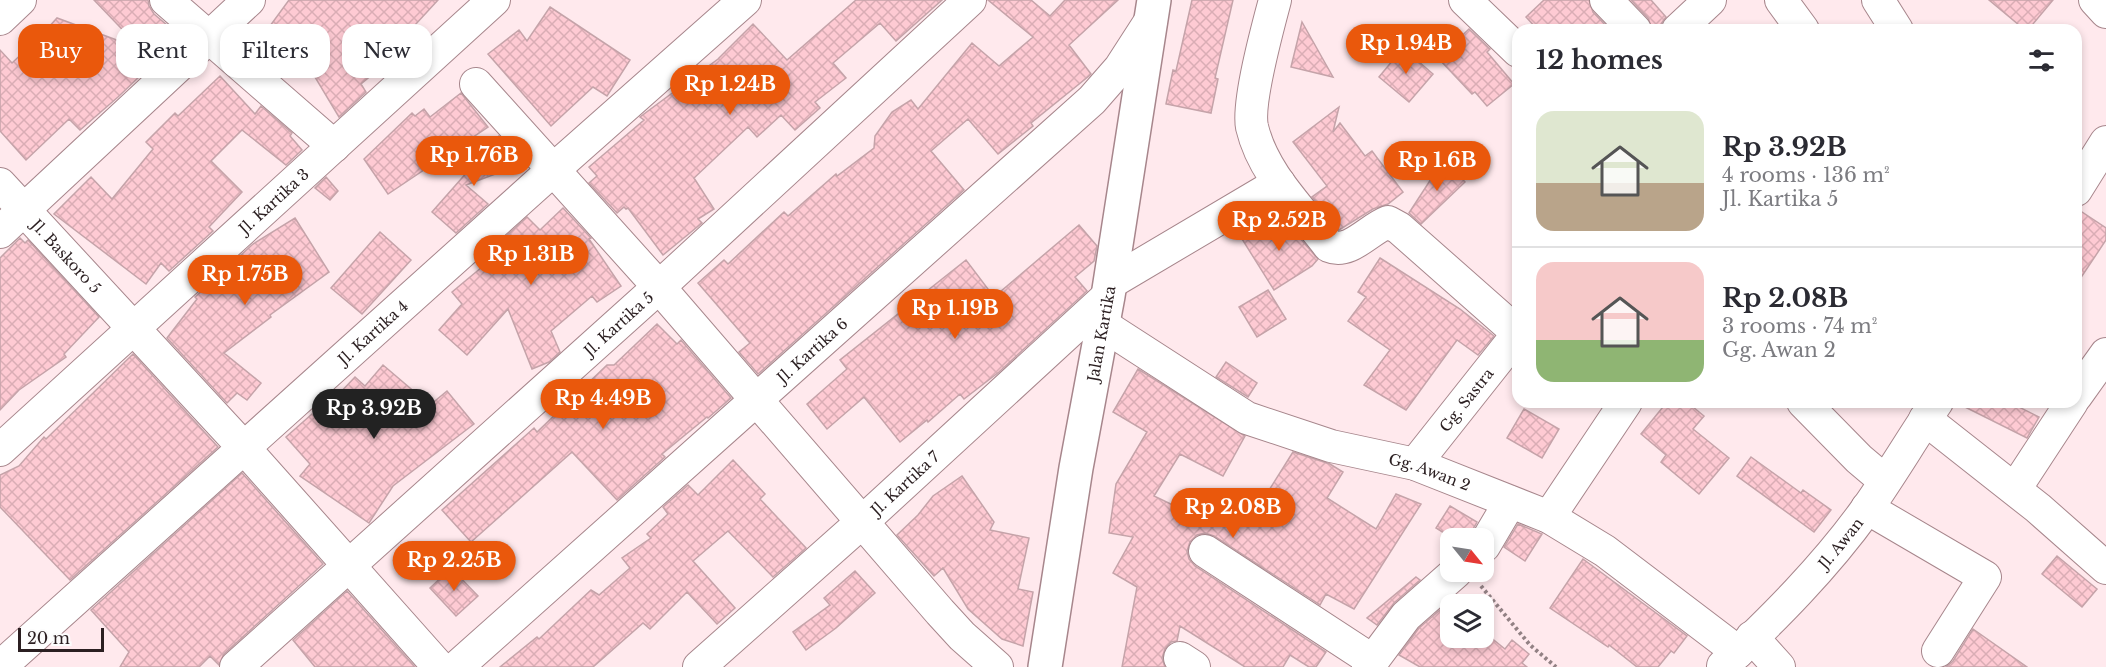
<!DOCTYPE html>
<html lang="en">
<head>
<meta charset="utf-8">
<style>
	body { margin:0; font-family:"Libre Baskerville",serif; background:#f2f2f3; color:#2b2b33; height:100vh; display:flex; flex-direction:column; font-size:22px; white-space:nowrap }
	* { box-sizing:border-box; margin:0 }
	p { font-size:20px; color:#7c7c81 }
	.icon { flex:none; width:33px; height:33px; fill:none; stroke:currentColor; stroke-width:2; stroke-linecap:round; stroke-linejoin:round }
	.map { position:relative; flex:1; overflow:hidden }
	.panel { position:absolute; left:1512px; top:24px; width:570px; height:384px; display:flex; flex-direction:column; background:#fff; border-radius:18px; box-shadow:0 3px 9px #0003 }
	.panel>* { flex:none }
	.hud { position:absolute; left:18px; top:24px; width:570px; height:54px; display:flex; gap:12px }
	.needle { width:39px; rotate:120deg }
	.buttons { position:absolute; left:1440px; top:528px; display:grid; gap:12px }
	.buttons a { display:grid; place-items:center; width:54px; height:54px; border-radius:12px; background:#fff; box-shadow:0 3px 9px #0003; font-size:30px }
	.scale { position:absolute; left:18px; bottom:15px; width:86px; box-sizing:border-box; padding-left:6px; border:3px solid #2b1f21; border-top:0; font-size:16px; line-height:21px; white-space:nowrap; color:#2b1f21; -webkit-text-stroke:4px #fcfcfc; paint-order:stroke }
	.price { position:absolute; translate:-50% -51px; padding:0 14px; border-radius:21px; background:#ea580c; color:#fff; font-size:20px; line-height:39px; filter:drop-shadow(0 2px 3px #0008) }
	.price::after { content:''; position:absolute; left:50%; top:36px; width:18px; height:14px; margin-left:-9px; background:inherit; clip-path:polygon(0 0,100% 0,50% 100%) }
	.price.current { background:#222; color:#fff }
	ul { padding:0; list-style:none }
	li { display:flex; align-items:center; gap:18px; height:150px; padding:0 24px }
	li+li { border-top:2px solid #e1e1e2 }
	li span { display:grid; place-items:center; flex:none; width:168px; height:120px; border-radius:18px; color:#555 }
	li>.icon { margin-inline-start:auto }
	span .icon { width:72px; height:72px; fill:#fffc; stroke-width:1 }
	li b { font-size:26px }
	h2 { display:flex; justify-content:space-between; align-items:center; height:72px; padding:0 24px; font-size:26px }
	.tag { padding:0 21px; border-radius:18px; background:#fff; box-shadow:0 3px 9px #0003; font-size:21px; line-height:54px }
	.tag.current { background:#ea580c; color:#fff }
	.map>svg:first-child { display:block }
	.building { fill:url(#building-cross-hatch); stroke:#c5a3a9; stroke-width:1.5 }
	.lines { fill:none; stroke-linecap:round; stroke-linejoin:round }
	.minor-casing { stroke:#a7868c; stroke-width:34 }
	.tertiary-casing { stroke:#a7868c; stroke-width:36 }
	.path { stroke:#928184; stroke-width:4; stroke-dasharray:3 3; stroke-linecap:butt }
	.minor { stroke:#fff; stroke-width:32 }
	.tertiary { stroke:#fff; stroke-width:33 }
	.labels { text-anchor:middle; dominant-baseline:central; stroke-width:4.5; stroke-linejoin:round; paint-order:stroke }
	.street-label { font-size:15px; fill:#2b1f21; stroke:#fcfcfc }
</style>
</head>
<body>
<div class="map">
<svg width="2106" height="667" viewBox="0 0 2106 667">
	<defs>
		<pattern id="building-cross-hatch" width="8" height="8" patternUnits="userSpaceOnUse" patternTransform="scale(1.5)"><rect width="8" height="8" fill="#fecad3"/><path d="M0 0l8 8M0 8l8-8" fill="none" stroke="#daadb5"/></pattern>
	</defs>
	<rect width="100%" height="100%" fill="#ffe9ed"/>
	<!-- building -->
	<path class="building" d="M94 0H148L149 6 154 14 181 37 118 97 80 130 69 119 26 160 0 131V50L12 63 30 46 31 47 57 18 141 49Z
		M289 0H438L392 50 396 55 361 84 366 92 339 117 309 67 297 75 256 45Z
		M856 0H942L896 41 880 23 833 63 846 78 815 102 820 108 795 130 781 115 757 137 748 127 694 178 714 209 698 219 702 223 663 255 628 208 626 209 624 207 617 213 589 183 597 176 589 167 644 120 640 117 718 59 753 24 787 60Z
		M988 0H1031L1050 16 1065 0H1118L1069 45 1091 74 1089 76 1031 123 1033 126 998 154 968 119 931 151 964 190 758 374 739 352 750 343 698 283 724 260 728 264 784 212 788 216 836 174 837 176 874 148 875 136 892 112 911 100 918 109 972 43 999 66 1033 37Z
		M1192 0H1233L1215 78 1218 79 1211 113 1166 104 1173 70 1176 71Z
		M1544 0H1589L1593 12 1610 30H1538L1526 17Z
		M1631 0H1651L1666 17 1661 24V30H1652L1648 18Z
		M1989 0H2053L2028 30H2025Z
		M550 7 630 60 607 96 593 87 551 126 488 54 519 30 527 41Z
		M1302 22 1333 77 1291 67Z
		M1469 29 1490 49 1487 52 1514 84 1487 106 1475 92 1472 94 1438 58Z
		M1403 48 1433 74 1409 102 1379 77Z
		M220 76 255 114 261 106 292 133 290 136 302 150 286 165 242 130 211 161 242 192 209 227 213 231 169 271 161 263 146 284 54 214 91 177 112 199 153 149 146 142 175 113 178 116Z
		M461 93 488 127 388 194 364 159 412 113 415 116 424 109 430 117Z
		M1339 107 1333 132 1340 123 1365 156 1372 151 1403 192 1388 204 1373 209 1339 230 1312 197 1327 186 1293 142Z
		M499 136 522 164 466 185 488 204 456 233 432 212Z
		M1444 159 1465 182 1421 224 1409 213Z
		M326 177 338 191 330 200 315 188Z
		M563 208 591 238 589 239 621 286 597 302 592 296 551 331 560 352 549 362 532 369 508 309 467 355 439 330 462 304 452 292 482 267 480 265 487 259 484 256 527 217 540 230Z
		M2076 208 2106 228V240L2076 285Z
		M1280 215 1318 259 1312 266 1274 290 1242 239Z
		M295 218 329 272 270 315 271 317 224 353 261 383 247 400 237 393 227 403 167 338 197 299 195 297 253 244Z
		M1079 225 1097 246 1094 261 1075 277 1087 291 999 372 964 399 960 394 928 422 927 420 900 442 864 397 827 429 807 404 847 369 840 360 966 260 994 297Z
		M380 232 411 260 362 314 331 288Z
		M20 238 25 243 28 240 99 317 64 354 66 357 19 390 0 410V258Z
		M1380 258 1460 309 1494 336 1478 355 1457 340 1406 410 1364 385 1390 350 1348 321 1366 297 1358 292Z
		M1268 290 1286 319 1257 337 1239 307Z
		M657 324 677 344 681 340 731 398 708 418 707 417 662 454 665 457 617 500 572 452 471 542 442 510 534 428 537 432 607 365H614Z
		M133 354 218 447 70 580 0 507V475L19 466 44 437 46 439Z
		M1226 362 1257 383 1248 397 1216 377Z
		M383 365 430 405 447 391 474 424 393 486 369 523 300 476 310 464 286 437 312 414 316 418 355 377 365 386Z
		M1138 369 1245 436 1223 476 1180 454 1154 496 1181 509 1215 516 1222 505 1249 522 1293 452 1330 464 1343 472 1327 498 1376 529 1396 494 1421 504 1354 609 1326 594 1320 605 1214 536 1205 533 1197 535 1190 542 1187 551 1189 559 1195 566 1326 652 1316 667H1309L1290 655 1283 667H1245L1180 626 1177 641 1171 642 1165 649 1162 658 1165 667H1122L1137 587 1113 573 1133 537 1109 533 1116 484 1147 432 1113 412Z
		M1667 402H1687L1704 416 1693 429 1729 458 1699 494 1661 462 1666 455 1641 434Z
		M1955 402H2009L2039 417 2027 438Z
		M1524 409 1559 429 1542 458 1507 438Z
		M1751 457 1801 493 1803 490 1831 510 1814 532 1737 476Z
		M733 460 765 494 760 499 806 548 773 577 728 531 693 561 735 608 717 624 687 592 650 629 643 623 593 667H500L537 637 539 639 591 590 599 595 630 568 622 558 651 538 647 534 668 514 663 507 688 485 698 495Z
		M242 473 323 564 224 654 219 665 210 656 199 667H120L129 652 91 610Z
		M962 476 994 522 990 530 1029 538 1018 589 1033 592 1023 646 1002 639 968 609 943 568 934 576 897 535 918 515 933 496Z
		M1450 506 1477 522 1468 538H1452L1436 528Z
		M1518 524 1542 534 1525 561 1504 547Z
		M2057 556 2097 589 2082 607 2042 574Z
		M1583 559 1687 636 1674 653 1671 651 1658 667H1637L1609 645 1608 647 1550 608Z
		M451 568 478 596 456 616 430 588Z
		M855 571 875 593 836 628 806 650 793 632 830 605 824 598Z
		M1416 577 1420 580 1394 603 1377 625 1367 618Z
		M347 591 415 667H315L293 640Z
		M1448 603 1450 605V638H1484V632L1505 649 1512 640 1529 654 1522 663 1527 667H1420L1399 655 1419 628Z
		M1973 629 2027 667H1946L1953 661Z"/>
	<g class="lines">
		<!-- minor casing -->
		<g class="minor-casing">
			<g id="minor">
				<path d="M166 0 334 146"/>
				<path d="M1275 0C1268 26 1247 103 1252 127 1263 174 1301 209 1329 246 1350 255 1369 229 1388 222L1399 228 1518 333"/>
				<path d="M1465 0 1518 51"/>
				<path d="M1606 0 1635 30"/>
				<path d="M1781 0 1803 30"/>
				<path d="M1878 0 1897 30"/>
				<path d="M2095 0 2106 12"/>
				<path d="M0 19 20 0"/>
				<path d="M1678 30 1710 0"/>
				<path d="M476 84 659 287 940 612 962 636 997 667"/>
				<path id="s1" d="M0 184 245 449 439 667"/>
				<path d="M2076 190 2106 142"/>
				<path d="M0 232 249 0"/>
				<path d="M1110 283 1279 183"/>
				<path id="s2" d="M1103 325 1247 418 1331 446 1415 464 1549 517 1605 551 1738 652"/>
				<path d="M2076 396 2106 354"/>
				<path d="M1803 402 1859 459 1885 481"/>
				<path d="M1925 419 2038 508 2106 568"/>
				<path id="s3" d="M0 450 494 0"/>
				<path id="s4" d="M1415 464 1518 334"/>
				<path d="M2015 489 2072 402"/>
				<path d="M1867 508 1985 577 1938 651"/>
				<path d="M1549 517 1626 402"/>
				<path d="M1484 546 1510 502"/>
				<path d="M1205 551 1373 661"/>
				<path d="M1752 637 1779 667"/>
				<path d="M1180 658 1194 667"/>
				<path id="s5" d="M1723 666C1774 618 1825 567 1866 510 1891 475 1913 437 1937 402"/>
				<path id="s6" d="M0 667 553 170 745 0"/>
				<path id="s7" d="M236 667 659 287 970 0"/>
				<path id="s8" d="M457 667 1092 100 1120 68 1151 20"/>
				<path id="s9" d="M699 667 861 523 1108 296"/>
				<path d="M1368 667 1406 616 1456 572"/>
			</g>
		</g>
		<!-- tertiary casing -->
		<g class="tertiary-casing">
			<g id="tertiary">
				<path id="s10" d="M1045 667 1076 468 1108 296 1154 0"/>
			</g>
		</g>
		<!-- path -->
		<path class="path" d="M1481 586 1530 645 1556 667"/>
		<!-- minor -->
		<use href="#minor" class="minor"/>
		<!-- tertiary -->
		<use href="#tertiary" class="tertiary"/>
	</g>
	<g class="labels">
		<!-- street labels -->
		<g class="street-label">
			<text stroke="none"><textPath href="#s3" startOffset="370">Jl. Kartika 3</textPath></text>
			<text stroke="none"><textPath href="#s1" startOffset="98">Jl. Baskoro 5</textPath></text>
			<text stroke="none"><textPath href="#s7" startOffset="514">Jl. Kartika 5</textPath></text>
			<text stroke="none"><textPath href="#s6" startOffset="501">Jl. Kartika 4</textPath></text>
			<text stroke="none"><textPath href="#s10" startOffset="338">Jalan Kartika</textPath></text>
			<text stroke="none"><textPath href="#s8" startOffset="476">Jl. Kartika 6</textPath></text>
			<text stroke="none"><textPath href="#s4" startOffset="82">Gg. Sastra</textPath></text>
			<text stroke="none"><textPath href="#s2" startOffset="362">Gg. Awan 2</textPath></text>
			<text stroke="none"><textPath href="#s9" startOffset="276">Jl. Kartika 7</textPath></text>
			<text stroke="none"><textPath href="#s5" startOffset="170">Jl. Awan</textPath></text>
		</g>
	</g>
</svg>
<div class="buttons">
<a><svg class="needle" viewBox="-14 -14 28 28"><path d="M0-13l5 13h-10z" fill="#e53935"/><path d="M0 13l5-13h-10z" fill="#7c7c81"/></svg></a>
<a><svg class="icon" aria-label="layers" viewBox="0 0 24 24"><path d="M12 4l9 5-9 5-9-5zM3 14l9 5 9-5"/></svg></a>
</div>
<div class="scale">20 m</div>
<b class="price" style="left:1406px;top:75px">Rp 1.94B</b>
<b class="price" style="left:730px;top:116px">Rp 1.24B</b>
<b class="price" style="left:474px;top:187px">Rp 1.76B</b>
<b class="price" style="left:1437px;top:192px">Rp 1.6B</b>
<b class="price" style="left:1279px;top:252px">Rp 2.52B</b>
<b class="price" style="left:531px;top:286px">Rp 1.31B</b>
<b class="price" style="left:245px;top:306px">Rp 1.75B</b>
<b class="price" style="left:955px;top:340px">Rp 1.19B</b>
<b class="price" style="left:603px;top:430px">Rp 4.49B</b>
<b class="price current" style="left:374px;top:440px">Rp 3.92B</b>
<b class="price" style="left:1233px;top:539px">Rp 2.08B</b>
<b class="price" style="left:454px;top:592px">Rp 2.25B</b>
<div class="hud">
<a class="tag current">Buy</a>
<a class="tag">Rent</a>
<a class="tag">Filters</a>
<a class="tag">New</a>
</div>
<section class="panel">
<h2>12 homes<svg class="icon" aria-label="filters" viewBox="0 0 24 24"><path d="M4 7h16M4 17h16"/><circle cx="9" cy="7" r="2"/><circle cx="15" cy="17" r="2"/></svg></h2>
<ul>
<li><span style="background:linear-gradient(#dfe7d0 60%,#b9a48a 0)"><svg class="icon" aria-label="home" viewBox="0 0 24 24"><path d="M3 11l9-7 9 7M6 9v11h12V9"/></svg></span><div><b>Rp 3.92B</b><p>4 rooms · 136 m²</p><p>Jl. Kartika 5</p></div></li>
<li><span style="background:linear-gradient(#f6c9c9 65%,#8fb573 0)"><svg class="icon" aria-label="home" viewBox="0 0 24 24"><path d="M3 11l9-7 9 7M6 9v11h12V9"/></svg></span><div><b>Rp 2.08B</b><p>3 rooms · 74 m²</p><p>Gg. Awan 2</p></div></li>
</ul>
</section>
</div>
</body>
</html>
